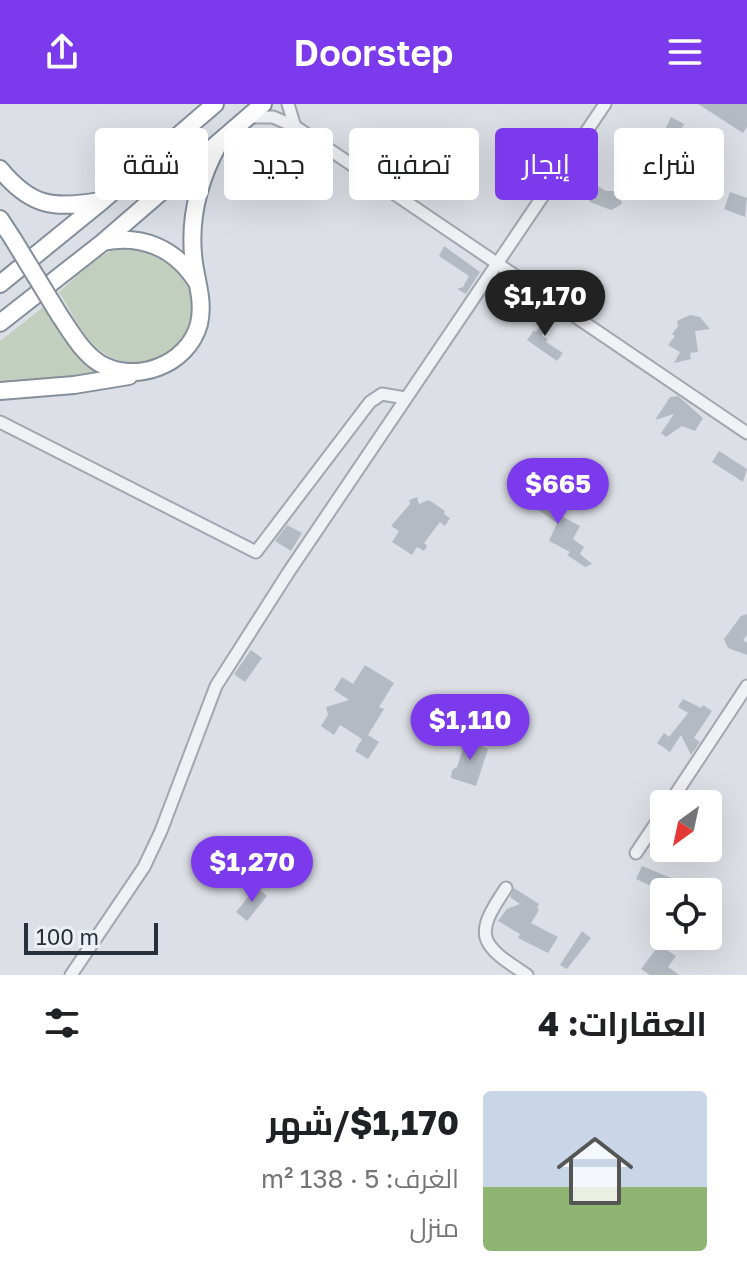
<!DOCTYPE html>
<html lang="ar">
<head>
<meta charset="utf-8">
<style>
	body { margin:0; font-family:"Golos Text",Cairo,sans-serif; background:#f6f6f6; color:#202124; direction:rtl; height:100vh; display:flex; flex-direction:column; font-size:30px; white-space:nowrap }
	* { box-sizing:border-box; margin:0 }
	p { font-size:26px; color:#757577 }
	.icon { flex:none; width:44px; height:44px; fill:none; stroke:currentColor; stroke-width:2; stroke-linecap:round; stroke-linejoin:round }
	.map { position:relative; height:871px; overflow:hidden; direction:ltr }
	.sheet { display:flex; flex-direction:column; background:#fff; flex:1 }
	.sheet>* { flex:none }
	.banner { position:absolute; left:24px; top:24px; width:700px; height:72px; direction:rtl; display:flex; gap:16px }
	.needle { width:52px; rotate:213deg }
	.tools { position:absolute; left:650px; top:686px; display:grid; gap:16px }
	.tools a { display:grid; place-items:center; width:72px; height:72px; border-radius:8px; background:#fff; box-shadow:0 8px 32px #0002; font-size:40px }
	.scale { position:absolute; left:24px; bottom:20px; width:134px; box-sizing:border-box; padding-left:8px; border:4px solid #272f3b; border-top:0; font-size:22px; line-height:28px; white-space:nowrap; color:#272f3b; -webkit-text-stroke:6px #eceff4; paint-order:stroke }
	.price { position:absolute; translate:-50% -68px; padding:0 18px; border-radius:28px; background:#7c3aed; color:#fff; font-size:26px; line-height:52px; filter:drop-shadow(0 2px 4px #0008) }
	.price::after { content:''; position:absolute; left:50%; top:48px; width:24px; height:18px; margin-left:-12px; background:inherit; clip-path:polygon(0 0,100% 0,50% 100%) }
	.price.active { background:#222; color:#fff }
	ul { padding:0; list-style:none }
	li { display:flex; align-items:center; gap:24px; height:200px; padding:0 40px }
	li+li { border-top:2px solid #e0e0e0 }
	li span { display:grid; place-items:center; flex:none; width:224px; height:160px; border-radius:8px; color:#555 }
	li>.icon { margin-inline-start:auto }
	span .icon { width:96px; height:96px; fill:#fffc; stroke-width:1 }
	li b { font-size:34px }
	h2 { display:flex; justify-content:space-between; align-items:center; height:96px; padding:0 40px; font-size:34px }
	.pill { padding:0 28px; border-radius:8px; background:#fff; box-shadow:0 8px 32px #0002; font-size:28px; line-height:72px }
	.pill.active { background:#7c3aed; color:#fff }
	header { display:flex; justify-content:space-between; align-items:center; height:104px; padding:0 40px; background:#7c3aed; color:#fff; font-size:36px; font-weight:600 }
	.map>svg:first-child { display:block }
	.green { fill:#c3cfbe }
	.building { fill:#b4bac2 }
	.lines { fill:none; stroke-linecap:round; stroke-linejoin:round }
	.minor-casing { stroke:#a2a7af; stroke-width:15 }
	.highway-casing { stroke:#858e9b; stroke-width:20 }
	.minor { stroke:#eff1f4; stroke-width:11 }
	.highway { stroke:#fff; stroke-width:16 }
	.highway-bridge-casing { stroke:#858e9b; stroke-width:20; stroke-linecap:butt }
	.highway-bridge { stroke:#fff; stroke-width:16 }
</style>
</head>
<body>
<header><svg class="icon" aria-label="menu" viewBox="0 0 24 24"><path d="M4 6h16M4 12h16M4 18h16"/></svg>Doorstep<svg class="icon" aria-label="share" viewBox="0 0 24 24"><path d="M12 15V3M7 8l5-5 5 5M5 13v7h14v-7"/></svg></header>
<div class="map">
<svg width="747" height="871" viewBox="0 0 747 871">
	<rect width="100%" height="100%" fill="#dce0e6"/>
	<!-- green -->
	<path class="green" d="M130 141C141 144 158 144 166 150 171 154 175 160 178 165 220 215 162 283 107 251 83 237 73 209 59 188 79 171 103 144 130 141Z
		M46 201 105 271 0 280V237Z"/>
	<!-- building -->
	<path class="building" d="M698 0H747V23L743 29Z
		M671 13 684 20 675 39 662 32Z
		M708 28 722 34 713 54 699 48Z
		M593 79 606 87H618L622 100 611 106 590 98 587 92Z
		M730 88 747 94 745 113 724 105Z
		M444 142 480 168 466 190 457 185 463 183 469 172 439 152Z
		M550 206 556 210 542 232 548 235 546 238 563 249 557 257 527 236 534 226 536 228Z
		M690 211 700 213 710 225 695 227 698 248 690 249 691 255 674 259 680 248 668 241 675 232 672 230 678 222 677 217Z
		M678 292 703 314 695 327 682 322 666 333 661 329 674 310 655 316 670 293Z
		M719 347 747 365 743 378 712 358Z
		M525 385 539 395 543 389 560 399 555 409 580 422 573 435 584 443 580 450 592 460 585 463 567 451 570 448 549 437 557 419 519 393Z
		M417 393 419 400 429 396 445 407 444 410 450 414 445 422 440 418 424 439 427 442 424 447 417 443 412 451 392 438 399 427 391 422 410 400 409 396Z
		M287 421 302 429 291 447 275 437Z
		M747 510V531L743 536 747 539V551L728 544 724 535 741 512Z
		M251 546 262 554 245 578 234 570Z
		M365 561 394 579 379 603 384 605 368 631 379 638 368 655 355 647 362 635 340 621 334 631 321 622 328 611 326 603 349 596 334 586 342 573 353 580Z
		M683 595 701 604 703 601 712 607 694 634 700 638 691 651 681 631 670 648 657 639 664 629 669 633 688 609 678 603Z
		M470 623 472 638 488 645 476 682 451 674 452 666 457 663Z
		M642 762 669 773 705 788H664L636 775Z
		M256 783 267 792 247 817 236 808Z
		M514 784 539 800 537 804 539 806 531 819 558 833 548 849 518 834 520 830 498 817 507 805 520 800 510 793Z
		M582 827 591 834 567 865 560 861Z
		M659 841 676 852 668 863 679 871H650L641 865Z"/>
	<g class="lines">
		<!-- minor casing -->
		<g class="minor-casing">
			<path id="minor" d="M288 0 295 23
				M249 13H273L296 23 747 329
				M0 318 256 448 370 298 382 290 405 294
				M669 700 747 582
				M636 749 664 707
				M506 784C473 832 479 840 527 871
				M71 871 144 763 161 727 216 582 288 469 605 0"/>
		</g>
		<!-- highway casing -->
		<g class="highway-casing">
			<path id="highway" d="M0 65C31 103 54 105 100 97
				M0 115 13 135
				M103 138C141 130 175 144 196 177
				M0 180 102 97 215 0
				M60 212C71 228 82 248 99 259 135 281 188 261 199 220 204 198 197 180 194 159 188 116 198 78 218 41
				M0 219 102 139 263 0
				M0 287 74 281 129 272"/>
		</g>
		<!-- minor -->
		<use href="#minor" class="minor"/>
		<!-- highway -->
		<use href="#highway" class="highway"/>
		<!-- highway-bridge casing -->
		<g class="highway-bridge-casing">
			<path id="highway-bridge" d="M13 135 60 212"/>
		</g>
		<!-- highway-bridge -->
		<use href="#highway-bridge" class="highway-bridge"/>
	</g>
</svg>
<div class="tools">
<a><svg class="needle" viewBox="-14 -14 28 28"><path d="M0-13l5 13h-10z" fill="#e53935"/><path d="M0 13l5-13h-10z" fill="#757577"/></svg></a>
<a><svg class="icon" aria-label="locate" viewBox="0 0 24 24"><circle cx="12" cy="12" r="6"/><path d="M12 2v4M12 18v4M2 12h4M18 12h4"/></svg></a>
</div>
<div class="scale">100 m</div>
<b class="price active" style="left:545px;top:234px">$1,170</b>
<b class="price" style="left:558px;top:422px">$665</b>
<b class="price" style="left:470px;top:658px">$1,110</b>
<b class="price" style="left:252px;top:800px">$1,270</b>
<div class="banner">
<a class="pill">شراء</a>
<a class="pill active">إيجار</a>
<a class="pill">تصفية</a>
<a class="pill">جديد</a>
<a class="pill">شقة</a>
</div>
</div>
<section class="sheet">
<h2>العقارات: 4<svg class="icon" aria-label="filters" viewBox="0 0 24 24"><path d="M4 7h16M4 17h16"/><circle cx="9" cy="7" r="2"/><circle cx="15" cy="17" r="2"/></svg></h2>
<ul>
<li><span style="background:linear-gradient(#c9d6e8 60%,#8fb573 0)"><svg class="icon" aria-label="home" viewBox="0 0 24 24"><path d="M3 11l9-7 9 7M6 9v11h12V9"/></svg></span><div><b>$1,170/شهر</b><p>الغرف: 5 · 138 m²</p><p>منزل</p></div></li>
</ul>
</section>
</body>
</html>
